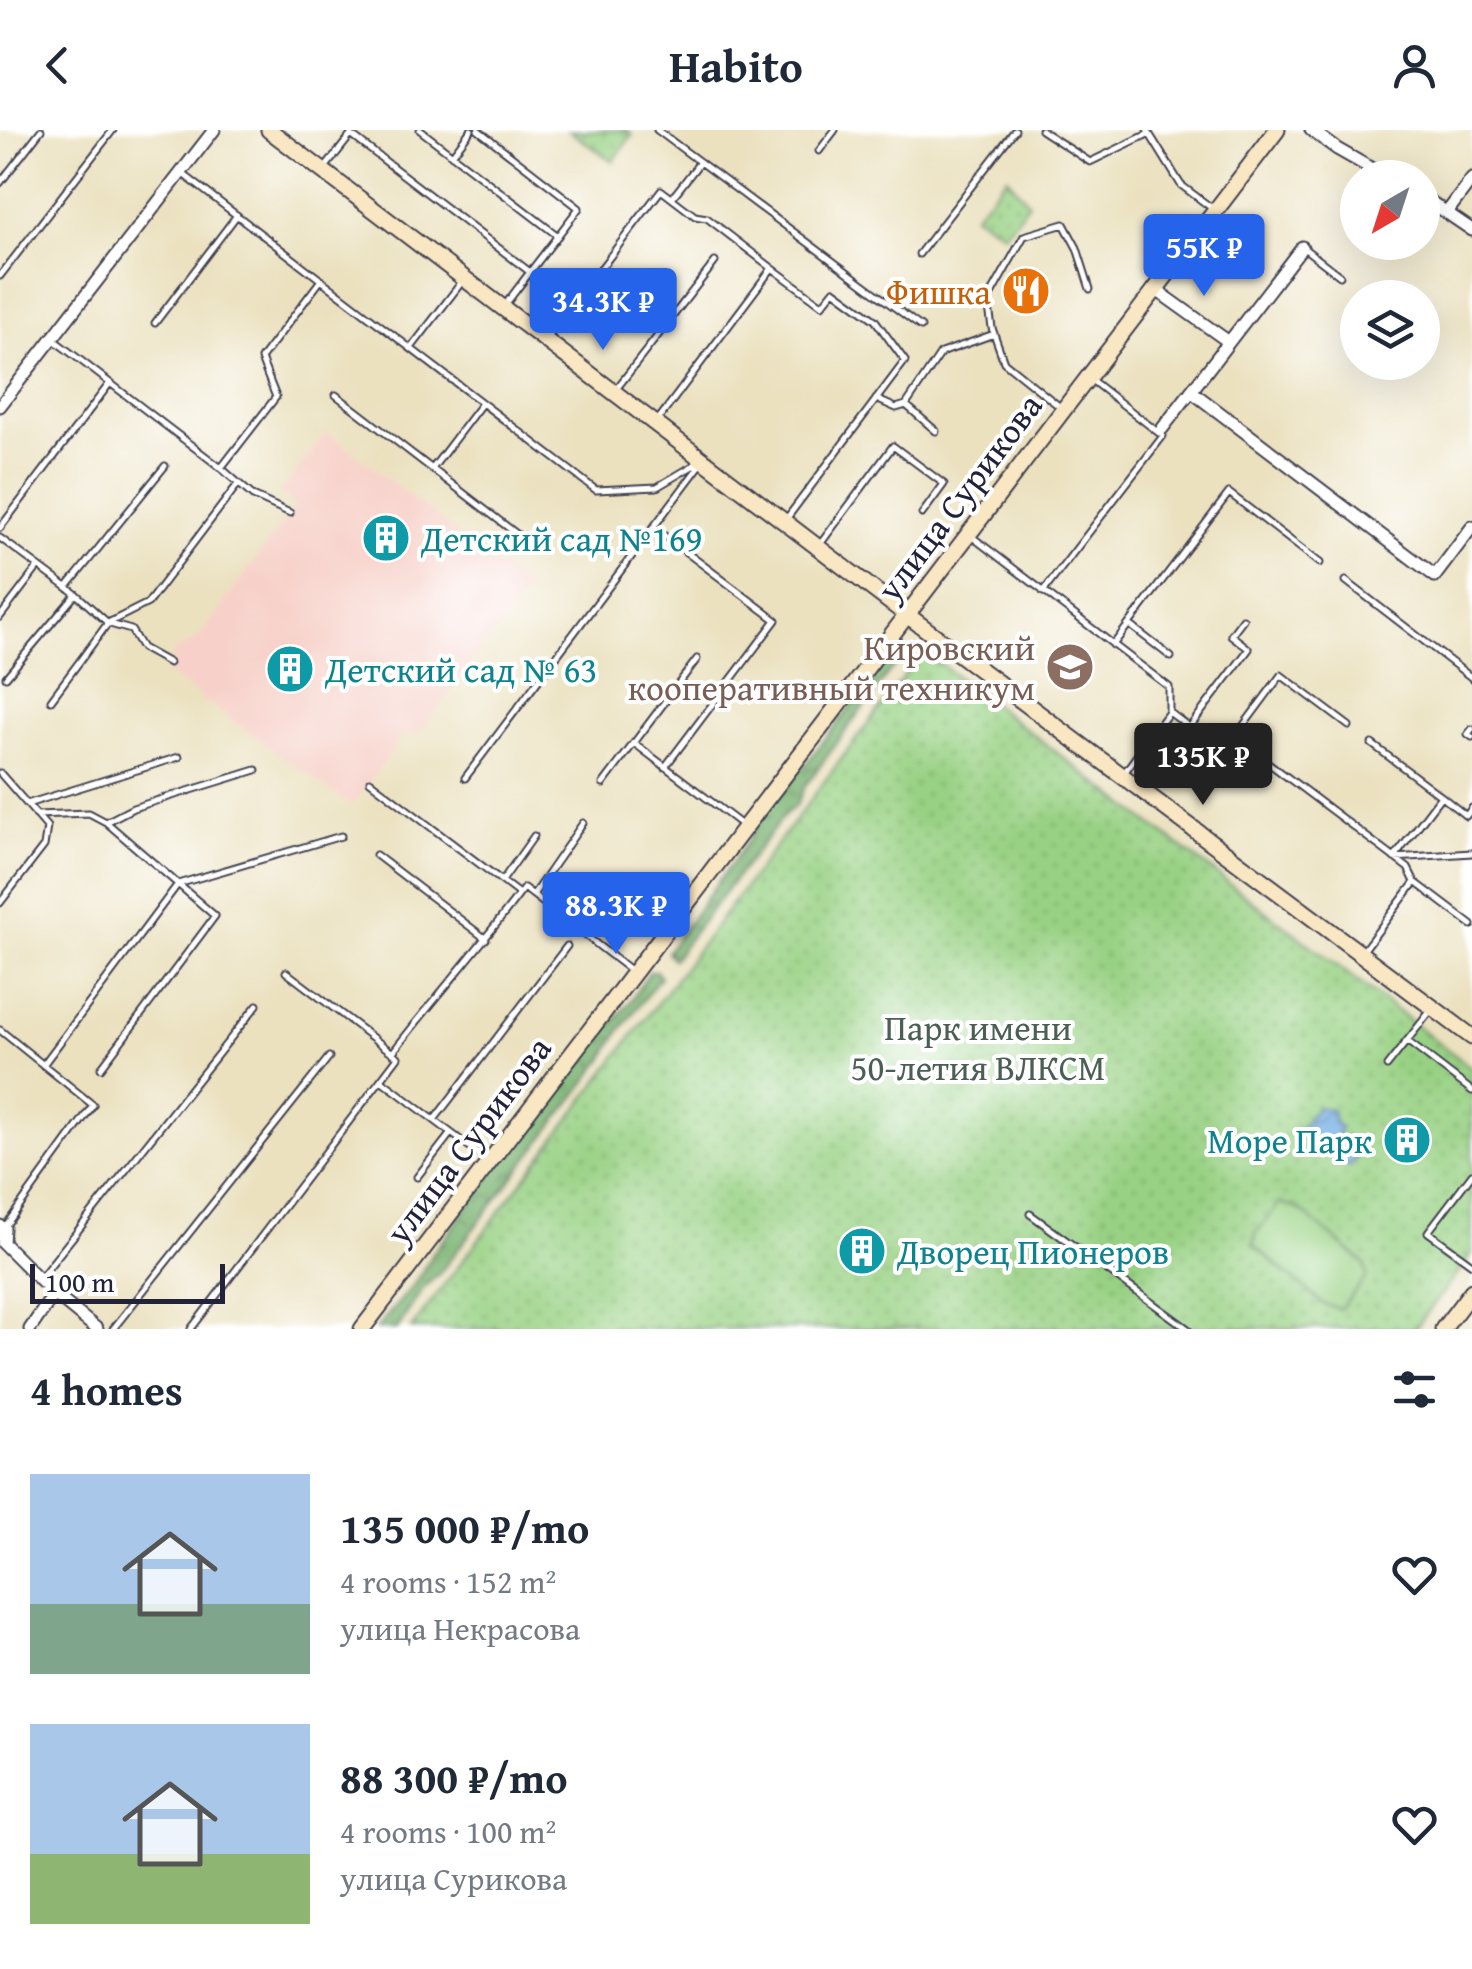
<!DOCTYPE html>
<html lang="en">
<head>
<meta charset="utf-8">
<style>
	body { margin:0; font-family:"Gentium Book Plus",serif; background:#f6f6f7; color:#1f2937; height:100vh; display:flex; flex-direction:column; font-size:38px; white-space:nowrap }
	* { box-sizing:border-box; margin:0 }
	p { font-size:32px; color:#747a83 }
	.icon { flex:none; width:55px; height:55px; fill:none; stroke:currentColor; stroke-width:2; stroke-linecap:round; stroke-linejoin:round }
	.map { position:relative; height:1199px; overflow:hidden }
	.panel { display:flex; flex-direction:column; background:#fff; flex:1 }
	.panel>* { flex:none }
	.needle { width:65px; rotate:219deg }
	.controls { position:absolute; left:1340px; top:30px; display:grid; gap:20px }
	.controls a { display:grid; place-items:center; width:100px; height:100px; border-radius:50%; background:#fff; box-shadow:0 10px 40px #0002; font-size:50px }
	.scale { position:absolute; left:30px; bottom:25px; width:195px; box-sizing:border-box; padding-left:10px; border:5px solid #22223b; border-top:0; font-size:28px; line-height:35px; white-space:nowrap; color:#22223b; -webkit-text-stroke:8px #fff; paint-order:stroke }
	.price { position:absolute; translate:-50% -85px; padding:0 22px; border-radius:10px; background:#2563eb; color:#fff; font-size:32px; line-height:65px; filter:drop-shadow(0 2px 5px #0008) }
	.price::after { content:''; position:absolute; left:50%; top:60px; width:30px; height:22px; margin-left:-15px; background:inherit; clip-path:polygon(0 0,100% 0,50% 100%) }
	.price.selected { background:#222; color:#fff }
	ul { padding:0; list-style:none }
	li { display:flex; align-items:center; gap:30px; height:250px; padding:0 30px }
	li span { display:grid; place-items:center; flex:none; width:280px; height:200px; border-radius:0px; color:#555 }
	li>.icon { margin-inline-start:auto }
	span .icon { width:120px; height:120px; fill:#fffc; stroke-width:1 }
	li b { font-size:42px }
	h2 { display:flex; justify-content:space-between; align-items:center; height:120px; padding:0 30px; font-size:42px }
	header { display:flex; justify-content:space-between; align-items:center; height:130px; padding:0 30px; background:#fff; font-size:45px; font-weight:800 }
	.map>svg:first-child { display:block }
	.built { fill:#f7d1c9 }
	.forest { fill:url(#forest-crowns); stroke:#4e6a56; stroke-width:2.5 }
	.park { fill:url(#park-dots); stroke:#5d7a5f; stroke-width:2.5 }
	.pitch { fill:#98d183; stroke:#5d7a5f; stroke-width:2.5 }
	.water { fill:url(#water-waves); stroke:#4a688f; stroke-width:2.5 }
	.lines { fill:none; stroke-linecap:round; stroke-linejoin:round }
	.lane-casing { stroke:#403f4f; stroke-width:9 }
	.street-casing { stroke:#403f4f; stroke-width:15 }
	.secondary-casing { stroke:#403f4f; stroke-width:19 }
	.lane { stroke:#fff; stroke-width:5 }
	.street { stroke:#fff; stroke-width:11 }
	.secondary { stroke:#f9e7c3; stroke-width:15 }
	.labels { text-anchor:middle; dominant-baseline:central; stroke-width:8; stroke-linejoin:round; paint-order:stroke }
	.food-label { font-size:35px; fill:#c56008; stroke:#fff; text-anchor:end }
	.street-label { font-size:35px; fill:#22223b; stroke:#fff }
	.culture-label { font-size:35px; fill:#0d838f; stroke:#fff; text-anchor:start }
	.education-label { font-size:35px; fill:#785e54; stroke:#fff; text-anchor:end }
	.park-label { font-size:35px; fill:#4b5f54; stroke:#fff }
</style>
</head>
<body>
<header><svg class="icon" aria-label="back" viewBox="0 0 24 24"><path d="M15 5l-7 7 7 7"/></svg>Habito<svg class="icon" aria-label="person" viewBox="0 0 24 24"><circle cx="12" cy="8" r="4"/><path d="M4 21q1-7 8-7t8 7"/></svg></header>
<div class="map">
<svg width="1472" height="1199" viewBox="0 0 1472 1199">
	<defs>
		<pattern id="forest-crowns" width="20" height="18" patternUnits="userSpaceOnUse" patternTransform="scale(2.5)"><rect width="20" height="18" fill="#7ab371"/><path d="M2 6a3 3 0 1 1 6 0M12 15a3 3 0 1 1 6 0" fill="none" stroke="#64915e"/></pattern>
		<pattern id="park-dots" width="8" height="8" patternUnits="userSpaceOnUse" patternTransform="scale(2.5)"><rect width="8" height="8" fill="#98d183"/><path d="M2 2h.1M6 6h.1" fill="none" stroke="#83b372" stroke-width="1.8" stroke-linecap="round"/></pattern>
		<pattern id="water-waves" width="16" height="10" patternUnits="userSpaceOnUse" patternTransform="scale(2.5)"><rect width="16" height="10" fill="#72ade3"/><path d="M0 5q4-4 8 0t8 0" fill="none" stroke="#5d8cb9"/></pattern>
	</defs>
	<rect width="100%" height="100%" fill="#fff"/>
	<filter id="ink" filterUnits="userSpaceOnUse"><feTurbulence type="fractalNoise" baseFrequency=".01" numOctaves="2"/><feDisplacementMap in="SourceGraphic" scale="20" xChannelSelector="R" yChannelSelector="G"/><feConvolveMatrix kernelMatrix="1 2 1 2 8 2 1 2 1" color-interpolation-filters="sRGB"/></filter>
	<filter id="wash" filterUnits="userSpaceOnUse"><feTurbulence type="fractalNoise" baseFrequency=".0048" numOctaves="4" result="noise"/><feDisplacementMap in="SourceGraphic" scale="40" xChannelSelector="R" yChannelSelector="G"/><feGaussianBlur stdDeviation="2.25" result="paint"/><feColorMatrix in="noise" values="0 0 0 0 0 0 0 0 0 0 0 0 0 0 0 0 0 1.4 0 .05"/><feComposite in="paint" operator="in"/></filter>
	<g filter="url(#wash)">
		<rect width="100%" height="100%" fill="#ebe1bf"/>
		<!-- built -->
		<path class="built" d="M327 302 528 458 418 604H404L352 676 165 542 174 521 198 508 296 375 280 362Z"/>
		<!-- forest -->
		<path class="forest" d="M892 524 897 526 896 533 805 656 796 676 786 683 673 829 667 822 747 712 770 672 789 655Z
			M656 841 660 847 619 902 603 930 439 1144 424 1157 397 1199H376L413 1156 436 1119 543 976 630 872 649 842Z"/>
		<!-- park -->
		<path class="park" d="M626 0 632 5 613 31 569 1Z
			M1007 47 1029 73 1004 104 974 85Z
			M923 521 1472 938V1124L1415 1199H411Z"/>
		<!-- pitch -->
		<path class="pitch" d="M1280 1073 1299 1079 1365 1134 1367 1147 1340 1179 1323 1174 1253 1115 1256 1103Z"/>
		<!-- water -->
		<path class="water" d="M1317 977 1332 980 1334 993 1341 998 1337 1004 1361 1021 1349 1037 1299 1000Z"/>
	</g>
	<g filter="url(#ink)">
		<g class="lines">
			<!-- lane casing -->
			<g class="lane-casing">
				<path id="lane" d="M420 0 558 106
					M478 0 579 78 530 142
					M657 0 921 197
					M1041 0 1090 32 1148 4
					M1147 0 1181 55 1213 79
					M819 21 835 0
					M452 25 471 0
					M325 38 351 5 530 142 505 175
					M0 53 41 0
					M672 68 700 32
					M1305 119 1340 146
					M919 124 1015 0
					M0 146 113 0
					M321 150 596 360 657 357 701 331
					M155 193 237 85
					M549 206 661 60 695 86 707 88 772 138
					M54 210 221 338 276 267 261 229 321 150 183 44
					M411 218 464 149
					M1090 249 1159 303
					M617 258 715 132
					M336 265 531 415
					M876 269 896 278 906 275 941 223 994 204
					M906 275 936 301
					M1060 277 1004 232 992 198 988 170 1024 106 1064 94 1077 118 1090 159
					M658 290 772 138 822 175 834 160 875 190 905 231 787 388
					M221 338 253 366 290 383
					M432 339 482 273
					M0 398 110 253
					M654 398 776 490 665 637
					M971 406 1169 557V582L1124 643
					M0 408 76 464 108 493 51 570
					M821 413 893 316 944 354 922 384
					M1346 451 1472 548
					M67 457 165 336
					M1043 462 1163 306
					M0 487 38 437
					M108 493 148 473 238 354
					M110 494 131 500 142 518 169 533
					M1130 495 1171 527
					M1113 515 1229 363 1320 433
					M6 547 76 464
					M1169 582 1197 603 1234 607 1408 738 1415 752 1472 795
					M1189 598 1249 519 1231 505 1243 489
					M1472 599 1468 604 1472 607
					M1235 607 1281 545 1349 596
					M634 613 697 529
					M1372 614 1441 666 1394 728 1472 723
					M0 643 47 697 44 716 0 773
					M465 648 701 334
					M370 651 519 764
					M603 654 634 613 742 695
					M1441 666 1466 686 1472 678
					M27 674 179 627
					M36 685 89 683 106 692 215 786 101 938
					M106 692 133 678 256 640
					M376 725 486 809
					M502 751 534 706
					M533 765 583 693
					M1363 821 1415 752
					M0 900 93 975 4 1098
					M1407 911 1472 961
					M393 922C436 866 482 815 524 758L630 840
					M43 935 178 754 341 706
					M1387 936 1432 879
					M381 950 487 1030
					M434 990 567 816
					M1472 1044 1428 1102 1472 1134
					M417 1047 451 1003
					M1030 1084 1188 1199
					M41 1147 257 875
					M113 1199 329 927
					M191 1199 398 927 286 842"/>
			</g>
			<!-- street casing -->
			<g class="street-casing">
				<path id="street" d="M1311 0 1337 19 1388 48
					M1422 66 1472 100
					M1448 81 1472 49
					M1155 159 1229 212
					M1191 261 1435 446 1472 397
					M0 276 214 0
					M1162 299 1302 117
					M0 1096 4 1098 3 1113 54 1164 97 1199
					M30 1199 54 1164"/>
			</g>
			<!-- secondary casing -->
			<g class="secondary-casing">
				<path id="secondary" d="M269 0 907 485 1472 907
					M362 1199 1277 0
					M1443 1199 1472 1161"/>
			</g>
			<!-- lane -->
			<use href="#lane" class="lane"/>
			<!-- street -->
			<use href="#street" class="street"/>
			<!-- secondary -->
			<use href="#secondary" class="secondary"/>
		</g>
	</g>
	<!-- icons -->
	<defs>
		<g id="restaurant-disc" transform="scale(2.5)"><circle r="9.5" fill="#e8710a" stroke="#fff"/><path d="M-5-6h1v4h1v-4h1v4h1v-4h1v5L-1.5 .5V6h-2V.5L-5-1ZM5-6V6H3V1.5H1.5Q1.5-4 5-6Z" fill="#fff"/></g>
		<g id="building-disc" transform="scale(2.5)"><circle r="9.5" fill="#0f9aa8" stroke="#fff"/><path d="M-4-6H4V6H1V3H-1V6H-4ZM-2.5-4.3h1.7v1.8h-1.7ZM.8-4.3h1.7v1.8H.8ZM-2.5-1h1.7V.8h-1.7ZM.8-1h1.7V.8H.8Z" fill="#fff"/></g>
		<g id="university-disc" transform="scale(2.5)"><circle r="9.5" fill="#8d6e63" stroke="#fff"/><path d="M0-5L7-2L0 1L-7-2ZM-4 1L0 2.5L4 1V4Q0 6-4 4Z" fill="#fff"/></g>
	</defs>
	<g fill-rule="evenodd">
		<use href="#restaurant-disc" x="1026" y="161"/>
		<use href="#building-disc" x="386" y="408"/>
		<use href="#university-disc" x="1070" y="537"/>
		<use href="#building-disc" x="290" y="539"/>
		<use href="#building-disc" x="1407" y="1010"/>
		<use href="#building-disc" x="862" y="1121"/>
	</g>
	<g class="labels">
		<!-- food labels -->
		<g class="food-label">
			<text x="991" y="161">Фишка</text>
		</g>
		<!-- street labels -->
		<g class="street-label">
			<text transform="translate(959 367) rotate(-53)">улица Сурикова</text>
			<text transform="translate(468 1010) rotate(-53)">улица Сурикова</text>
		</g>
		<!-- culture labels -->
		<g class="culture-label">
			<text x="421" y="408">Детский сад №169</text>
			<text x="325" y="539">Детский сад № 63</text>
			<text x="1372" y="1010" text-anchor="end">Море Парк</text>
			<text x="897" y="1121">Дворец Пионеров</text>
		</g>
		<!-- education labels -->
		<g class="education-label">
			<text x="1035" y="517">Кировский<tspan x="1035" dy="40">кооперативный техникум</tspan></text>
		</g>
		<!-- park labels -->
		<g class="park-label">
			<text x="978" y="897">Парк имени<tspan x="978" dy="40">50-летия ВЛКСМ</tspan></text>
		</g>
	</g>
</svg>
<div class="controls">
<a><svg class="needle" viewBox="-14 -14 28 28"><path d="M0-13l5 13h-10z" fill="#e53935"/><path d="M0 13l5-13h-10z" fill="#747a83"/></svg></a>
<a><svg class="icon" aria-label="layers" viewBox="0 0 24 24"><path d="M12 4l9 5-9 5-9-5zM3 14l9 5 9-5"/></svg></a>
</div>
<div class="scale">100 m</div>
<b class="price" style="left:1204px;top:169px">55K ₽</b>
<b class="price" style="left:603px;top:223px">34.3K ₽</b>
<b class="price selected" style="left:1203px;top:678px">135K ₽</b>
<b class="price" style="left:616px;top:827px">88.3K ₽</b>
</div>
<section class="panel">
<h2>4 homes<svg class="icon" aria-label="filters" viewBox="0 0 24 24"><path d="M4 7h16M4 17h16"/><circle cx="9" cy="7" r="2"/><circle cx="15" cy="17" r="2"/></svg></h2>
<ul>
<li><span style="background:linear-gradient(#a9c7e8 65%,#7fa58c 0)"><svg class="icon" aria-label="home" viewBox="0 0 24 24"><path d="M3 11l9-7 9 7M6 9v11h12V9"/></svg></span><div><b>135 000 ₽/mo</b><p>4 rooms · 152 m²</p><p>улица Некрасова</p></div><svg class="icon" aria-label="heart" viewBox="0 0 24 24"><path d="M12 20l-8-8c-3-5 5-10 8-4 3-6 11-1 8 4z"/></svg></li>
<li><span style="background:linear-gradient(#a9c7e8 65%,#8fb573 0)"><svg class="icon" aria-label="home" viewBox="0 0 24 24"><path d="M3 11l9-7 9 7M6 9v11h12V9"/></svg></span><div><b>88 300 ₽/mo</b><p>4 rooms · 100 m²</p><p>улица Сурикова</p></div><svg class="icon" aria-label="heart" viewBox="0 0 24 24"><path d="M12 20l-8-8c-3-5 5-10 8-4 3-6 11-1 8 4z"/></svg></li>
</ul>
</section>
</body>
</html>
